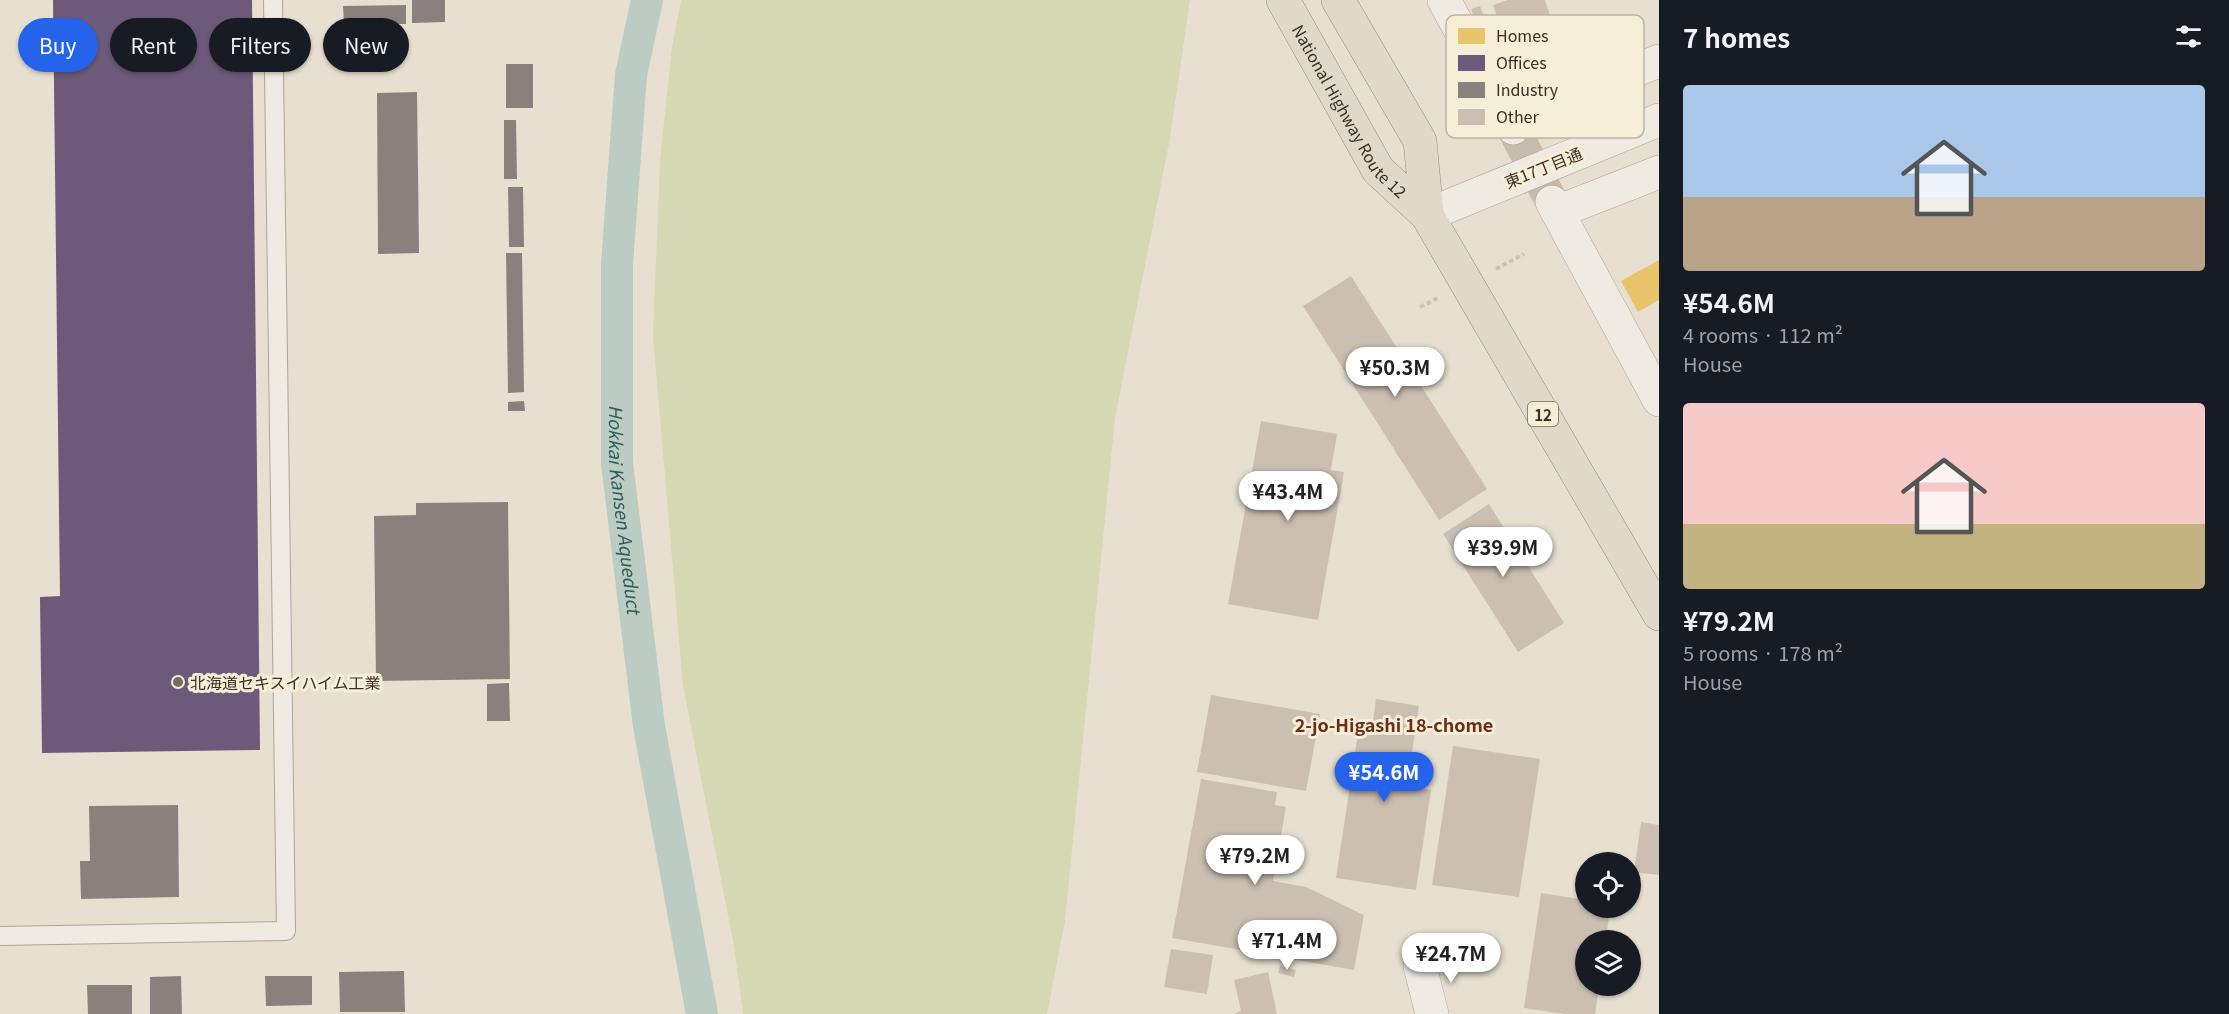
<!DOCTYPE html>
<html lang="en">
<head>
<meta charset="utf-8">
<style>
	body { margin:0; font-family:Georgia,"Noto Sans JP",serif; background:#242831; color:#f1f3f6; height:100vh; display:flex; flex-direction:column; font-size:22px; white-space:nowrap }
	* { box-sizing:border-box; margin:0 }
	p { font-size:20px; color:#9ea1a6 }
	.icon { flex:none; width:33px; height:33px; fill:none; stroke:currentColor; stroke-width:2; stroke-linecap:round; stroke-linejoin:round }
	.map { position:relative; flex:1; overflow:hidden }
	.drawer { display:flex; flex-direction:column; background:#171b24; width:570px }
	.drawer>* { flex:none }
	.hud { position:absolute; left:18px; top:18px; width:570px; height:54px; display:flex; gap:12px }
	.fabs { position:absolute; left:1575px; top:852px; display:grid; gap:12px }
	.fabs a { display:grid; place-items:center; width:66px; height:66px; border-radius:50%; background:#171b24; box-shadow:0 2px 4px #0004; font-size:30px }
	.price { position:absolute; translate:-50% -51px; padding:0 14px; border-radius:21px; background:#fff; color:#222; font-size:20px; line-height:39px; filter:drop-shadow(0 2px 3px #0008) }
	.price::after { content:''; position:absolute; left:50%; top:36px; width:18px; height:14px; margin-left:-9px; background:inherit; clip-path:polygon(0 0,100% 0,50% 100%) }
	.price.current { background:#2563eb; color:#fff }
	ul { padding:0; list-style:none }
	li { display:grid; align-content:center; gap:12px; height:318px; padding:0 24px }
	li span { display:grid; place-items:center; height:186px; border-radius:6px; color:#555 }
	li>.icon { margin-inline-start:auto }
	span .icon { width:108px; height:108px; fill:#fffc; stroke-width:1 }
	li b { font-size:26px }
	h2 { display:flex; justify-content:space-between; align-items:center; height:72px; padding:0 24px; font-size:26px }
	.pill { padding:0 21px; border-radius:27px; background:#171b24; box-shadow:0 2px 4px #0004; font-size:21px; line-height:54px }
	.pill.current { background:#2563eb; color:#fff }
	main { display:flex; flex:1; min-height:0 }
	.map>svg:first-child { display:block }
	.green { fill:#d6d7b3 }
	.homes { fill:#e9c46a }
	.offices { fill:#6d597a }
	.industry { fill:#8a817c }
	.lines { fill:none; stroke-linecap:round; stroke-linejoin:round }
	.canal { stroke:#bcccc2; stroke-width:32 }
	.building { fill:#cbbfb2 }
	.minor-tunnel { stroke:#c5bcae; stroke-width:33; stroke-dasharray:33 16; stroke-linecap:butt }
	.service-casing { stroke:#ada599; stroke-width:20 }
	.minor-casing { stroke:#ada599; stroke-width:34 }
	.tertiary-casing { stroke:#ada599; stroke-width:34 }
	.trunk-casing { stroke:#928b80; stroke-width:34 }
	.path { stroke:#c8c2b9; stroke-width:4; stroke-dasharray:4.5 3; stroke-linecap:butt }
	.service { stroke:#efebe3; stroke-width:18 }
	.minor { stroke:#efebe3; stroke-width:33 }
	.tertiary { stroke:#efebe3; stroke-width:33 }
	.trunk { stroke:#e0d9cb; stroke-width:33 }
	.poi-dot { fill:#786c5e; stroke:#f7eed8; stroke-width:2 }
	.labels { text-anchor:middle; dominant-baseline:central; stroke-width:6; stroke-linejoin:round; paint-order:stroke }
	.shield { fill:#f7eed8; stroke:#756857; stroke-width:1.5 }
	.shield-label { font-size:15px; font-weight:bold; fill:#3d2e20 }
	.street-label { font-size:16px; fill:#3d2e20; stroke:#f7eed8 }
	.poi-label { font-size:16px; fill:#3d2e20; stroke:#f7eed8; text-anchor:start }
	.water-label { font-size:18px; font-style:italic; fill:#2f5d5a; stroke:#f7eed8 }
	.neighbourhood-label { font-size:18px; font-weight:bold; fill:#6b2e1e; stroke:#f7eed8 }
	.key { fill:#f7eed8; stroke:#bfb4a1; stroke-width:1.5 }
	.key-label { font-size:16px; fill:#3d2e20 }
</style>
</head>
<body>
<main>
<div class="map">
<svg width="1659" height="1014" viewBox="0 0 1659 1014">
	<rect width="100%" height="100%" fill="#e7e0d1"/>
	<!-- green -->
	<path class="green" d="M681 0H1190L1170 138 1115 418 1065 921 1047 1014H743L734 946 683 686 653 336 660 161 672 47Z"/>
	<!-- homes -->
	<path class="homes" d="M1659 260V300L1638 312 1621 281Z"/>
	<!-- offices -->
	<path class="offices" d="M53 0H252L260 750 42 753 40 597 60 596Z"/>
	<!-- industry -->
	<path class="industry" d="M412 0H445V22L412 23Z
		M406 5V24H344L343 6Z
		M506 64H533V108H506Z
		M417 92 419 253 378 254 377 93Z
		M504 120H516L517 179H504Z
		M508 187H523L524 247H509Z
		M506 253H522L524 392 508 393Z
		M524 401 525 411H508V402Z
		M508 502 510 679 376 681 374 516 416 515V503Z
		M509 683 510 721H487V684Z
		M178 805 179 897 81 899 80 861H90L89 806Z
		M404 971 405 1012H340L339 972Z
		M181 976 182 1014H150V977Z
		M265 976H312V1005L266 1006Z
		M87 985H132V1014H88Z"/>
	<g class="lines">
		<!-- canal -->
		<path class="canal" id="s1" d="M647 0 631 75 617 264V463L649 726 702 1014"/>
	</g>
	<!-- building -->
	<path class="building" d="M1508 0H1545L1551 18 1500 37 1493 19 1497 17 1493 5Z
		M1480 6 1488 28 1479 31 1471 9Z
		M1351 276 1487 489 1439 520 1303 306Z
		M1261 421 1337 434 1331 470 1344 472 1318 620 1228 604Z
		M1489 504 1564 623 1518 652 1443 534Z
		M1211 695 1320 714 1306 791 1197 772Z
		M1376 699 1419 706 1407 786 1431 790 1416 890 1336 878 1360 720 1373 721Z
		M1453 746 1540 759 1519 897 1432 885Z
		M1201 779 1277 792 1275 805 1286 807 1273 881 1306 887 1364 915 1354 970 1172 938Z
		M1641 822 1659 825V875L1634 872Z
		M1541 893 1586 900V908H1610L1606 940H1586V986H1599L1595 1014H1564L1524 1008Z
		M1171 949 1213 955 1207 994 1164 987Z
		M1280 966 1296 970 1294 977 1278 973Z
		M1268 972 1277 1014H1234L1241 1011 1234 980Z"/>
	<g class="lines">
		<!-- minor-tunnel -->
		<path class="minor-tunnel" d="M1513 128 1552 202"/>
		<!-- service casing -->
		<g class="service-casing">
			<path id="service" d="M0 936 286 931 273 0"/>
		</g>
		<!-- minor casing -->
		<g class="minor-casing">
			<path id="minor" d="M1444 0 1513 128
				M1508 120 1659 61
				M1552 202 1659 400
				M1557 212 1659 172
				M1420 966 1432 1014"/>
		</g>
		<!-- tertiary casing -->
		<g class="tertiary-casing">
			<path id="tertiary" d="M1427 215 1659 120"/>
		</g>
		<!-- trunk casing -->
		<g class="trunk-casing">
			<g id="trunk">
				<path id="s2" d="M1283 0 1378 170 1427 215 1659 614"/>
				<path d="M1338 0 1420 141 1427 215"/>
			</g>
		</g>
		<!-- path -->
		<path class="path" d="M1496 269 1524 254
			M1420 307 1438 298"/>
		<!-- service -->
		<use href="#service" class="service"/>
		<!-- minor -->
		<use href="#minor" class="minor"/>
		<!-- tertiary -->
		<use href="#tertiary" class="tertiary"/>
		<!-- trunk -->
		<use href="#trunk" class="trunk"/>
	</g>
	<!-- markers -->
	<circle class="poi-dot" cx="178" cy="682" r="6"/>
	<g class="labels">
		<!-- shield labels -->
		<rect class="shield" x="1528" y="402" width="30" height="24" rx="4.5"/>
		<g class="shield-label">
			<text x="1543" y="414">12</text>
		</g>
		<!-- street labels -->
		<g class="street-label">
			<text stroke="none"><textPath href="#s2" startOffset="130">National Highway Route 12</textPath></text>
			<text transform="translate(1543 167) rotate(-22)">東17丁目通</text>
		</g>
		<!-- poi labels -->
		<g class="poi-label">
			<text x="190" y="682">北海道セキスイハイム工業</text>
		</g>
		<!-- water labels -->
		<g class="water-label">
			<text stroke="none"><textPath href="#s1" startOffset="512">Hokkai Kansen Aqueduct</textPath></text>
		</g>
		<!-- neighbourhood labels -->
		<g class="neighbourhood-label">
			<text x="1394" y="724">2-jo-Higashi 18-chome</text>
		</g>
	</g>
	<!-- legend -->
	<rect x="1446" y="15" width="198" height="123" rx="9" class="key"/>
	<rect x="1458" y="28" width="27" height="16" fill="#e9c46a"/>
	<rect x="1458" y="55" width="27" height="16" fill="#6d597a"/>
	<rect x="1458" y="82" width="27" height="16" fill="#8a817c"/>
	<rect x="1458" y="109" width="27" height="16" fill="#cbbfb2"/>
	<g class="key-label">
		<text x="1496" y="42">Homes</text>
		<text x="1496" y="69">Offices</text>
		<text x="1496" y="96">Industry</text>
		<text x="1496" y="123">Other</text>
	</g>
</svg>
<div class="fabs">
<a><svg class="icon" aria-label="locate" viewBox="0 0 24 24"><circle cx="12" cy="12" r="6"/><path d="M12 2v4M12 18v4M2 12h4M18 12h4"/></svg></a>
<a><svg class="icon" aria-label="layers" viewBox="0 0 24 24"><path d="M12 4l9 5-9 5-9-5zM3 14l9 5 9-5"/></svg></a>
</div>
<b class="price" style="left:1395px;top:398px">¥50.3M</b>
<b class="price" style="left:1288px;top:522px">¥43.4M</b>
<b class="price" style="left:1503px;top:578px">¥39.9M</b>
<b class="price current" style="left:1384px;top:803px">¥54.6M</b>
<b class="price" style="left:1255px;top:886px">¥79.2M</b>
<b class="price" style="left:1287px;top:971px">¥71.4M</b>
<b class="price" style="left:1451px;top:984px">¥24.7M</b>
<div class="hud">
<a class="pill current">Buy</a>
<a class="pill">Rent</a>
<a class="pill">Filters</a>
<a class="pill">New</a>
</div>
</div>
<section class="drawer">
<h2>7 homes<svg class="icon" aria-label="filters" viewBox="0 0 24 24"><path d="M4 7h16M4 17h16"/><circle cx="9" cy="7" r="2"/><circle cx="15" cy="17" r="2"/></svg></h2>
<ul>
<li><span style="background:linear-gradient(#a9c7e8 60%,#b9a48a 0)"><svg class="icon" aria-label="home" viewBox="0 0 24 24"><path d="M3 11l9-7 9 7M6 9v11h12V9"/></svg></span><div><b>¥54.6M</b><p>4 rooms · 112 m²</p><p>House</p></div></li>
<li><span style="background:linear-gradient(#f6c9c9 65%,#c2b280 0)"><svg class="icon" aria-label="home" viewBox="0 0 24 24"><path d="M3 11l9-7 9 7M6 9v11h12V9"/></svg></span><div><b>¥79.2M</b><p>5 rooms · 178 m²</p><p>House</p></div></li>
</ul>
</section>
</main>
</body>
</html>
